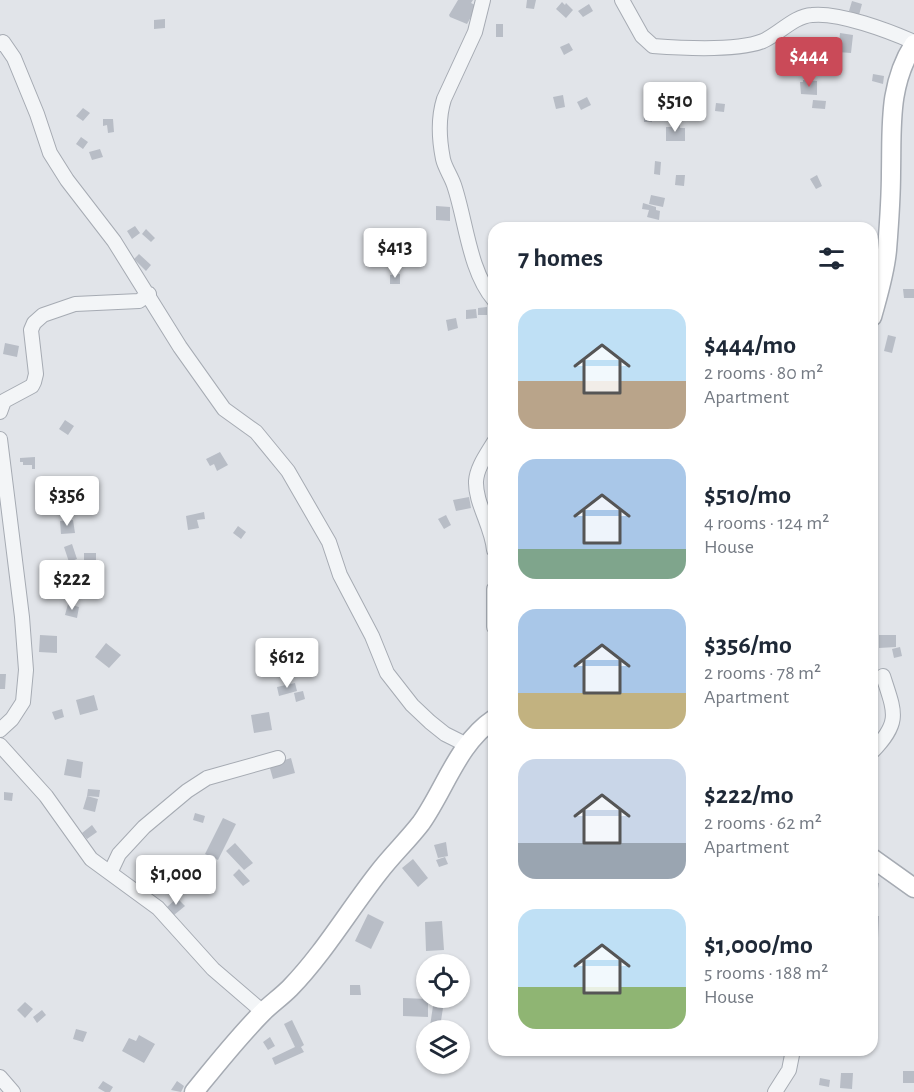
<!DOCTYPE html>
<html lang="en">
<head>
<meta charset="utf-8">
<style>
	body { margin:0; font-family:"Alegreya Sans",sans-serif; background:#f6f6f7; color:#1f2937; height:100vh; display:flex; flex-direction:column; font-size:22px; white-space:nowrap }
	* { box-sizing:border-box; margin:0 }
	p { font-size:20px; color:#747a83 }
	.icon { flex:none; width:33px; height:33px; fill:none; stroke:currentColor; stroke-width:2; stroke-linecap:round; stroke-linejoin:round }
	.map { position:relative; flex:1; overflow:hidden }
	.drawer { position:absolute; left:488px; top:222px; width:390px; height:834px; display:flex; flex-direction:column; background:#fff; border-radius:18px; box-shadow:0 2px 4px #0004 }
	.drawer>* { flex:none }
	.buttons { position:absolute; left:416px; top:954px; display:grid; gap:12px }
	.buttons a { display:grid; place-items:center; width:54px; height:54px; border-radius:50%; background:#fff; box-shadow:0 2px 4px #0004; font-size:30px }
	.price { position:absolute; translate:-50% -51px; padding:0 14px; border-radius:6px; background:#fff; color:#222; font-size:20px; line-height:39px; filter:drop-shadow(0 2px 3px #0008) }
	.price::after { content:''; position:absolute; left:50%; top:36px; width:18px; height:14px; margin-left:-9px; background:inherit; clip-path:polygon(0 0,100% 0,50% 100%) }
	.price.active { background:#ca4a58; color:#fff }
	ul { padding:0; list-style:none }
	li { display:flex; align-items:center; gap:18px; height:150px; padding:0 30px }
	li span { display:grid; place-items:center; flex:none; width:168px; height:120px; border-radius:18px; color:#555 }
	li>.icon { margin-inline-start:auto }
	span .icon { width:72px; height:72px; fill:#fffc; stroke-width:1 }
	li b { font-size:26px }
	h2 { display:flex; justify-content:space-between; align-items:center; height:72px; padding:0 30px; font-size:26px }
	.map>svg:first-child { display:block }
	.building { fill:#b8bdc6 }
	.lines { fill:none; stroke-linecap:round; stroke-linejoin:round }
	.street-casing { stroke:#a6abb3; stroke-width:16 }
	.secondary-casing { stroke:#a6abb3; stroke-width:21 }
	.street { stroke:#f3f5f7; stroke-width:14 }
	.secondary { stroke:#fff; stroke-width:18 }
</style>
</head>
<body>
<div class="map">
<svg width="914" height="1092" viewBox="0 0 914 1092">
	<rect width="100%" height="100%" fill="#e1e4e9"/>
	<!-- building -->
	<path class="building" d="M458 0H473L471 3 477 6 467 24 450 17 449 15Z
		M527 0H536L534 9 526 8Z
		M852 1 862 4 859 15 849 11Z
		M562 2 565 5 566 3 573 10 566 18 556 9Z
		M589 4 593 11 583 17 578 11Z
		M165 19V28L154 29V20Z
		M496 24H503V37H496Z
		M840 33 853 35 851 53 838 52Z
		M569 43 573 50 564 55 560 47Z
		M873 74 884 76 883 84 872 81Z
		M803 80 817 81V95L801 94 800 82H803Z
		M563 95 565 107 556 109 553 97Z
		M587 97 591 105 581 110 577 102Z
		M813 100 826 101 825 109 812 108Z
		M716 103 725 104 724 112 715 111Z
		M83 108 90 113 83 121 76 116Z
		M644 113H652V122H644Z
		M103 119H113L114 132 108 133 107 125 103 126Z
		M680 123V128H685V141H666V127H671V124Z
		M81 137 88 142 83 149 76 144Z
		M100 149 103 157 92 160 89 152Z
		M655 161 661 162 660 175 654 174Z
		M676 175H685L684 186 675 185Z
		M817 175 822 186 816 189 810 179Z
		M651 195 665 198 663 207 649 204Z
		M643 203 656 207V210L660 211 659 220 647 217 649 210 642 209Z
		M436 206 450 207V221L436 220Z
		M135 226 140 233 132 239 127 231Z
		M146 229 155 238 151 242 142 234Z
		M411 238 421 239 420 250 410 249Z
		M139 254 151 265 146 271 134 259Z
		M400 274V284H390V275Z
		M903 289H914V298H904Z
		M487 307V315H478V308Z
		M476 309 477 318 466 319V310Z
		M456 318 458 328 448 331 446 320Z
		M888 335 896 337 892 353 884 351Z
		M5 343 19 346 17 357 3 354Z
		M65 420 74 426 68 435 59 429Z
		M220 452 228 465 217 471 214 464 210 466 206 459Z
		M35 457V469H32V465H23V462H20V458Z
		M469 497 471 508 456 511 453 500Z
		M204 512 205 519 197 520 199 528 188 530 186 516Z
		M446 515 451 525 444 529 438 519Z
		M73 520 75 533 61 534 60 521Z
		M238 526 246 532 241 539 233 533Z
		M72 544 77 559 69 562 64 547Z
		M84 553H96V561H84Z
		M74 575 77 593 67 595 64 576Z
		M68 604 79 607 77 618 65 615Z
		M40 635 57 636V653L39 652Z
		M879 635H896V647L879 648Z
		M106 643 121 655 109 668 95 657Z
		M900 647 902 656 894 658 892 649Z
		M0 674H6L5 689H0Z
		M295 683 297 691 279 696 277 687Z
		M303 691 305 699 296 702 294 693Z
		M94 695 98 710 80 715 76 700Z
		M62 709 64 717 55 720 52 712Z
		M269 712 272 730 254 733 251 715Z
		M291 758 295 773 273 779 269 765Z
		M67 759 83 762 81 778 64 775Z
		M88 789 100 790 99 797 87 796Z
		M4 792 13 793 12 801 4 800Z
		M87 796 98 799 95 812 83 809Z
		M195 813 205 816 203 823 193 820Z
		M223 818 236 824 218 860 205 854Z
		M92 825 97 832 87 839 82 833Z
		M446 842 448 856 438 858 434 845Z
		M235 843 253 863 244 870 226 851Z
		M445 857 448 864 439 867 436 860Z
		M179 858 191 864 193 858 201 861 199 867 194 864 187 879 172 872Z
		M413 859 428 878 418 887 402 868Z
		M239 869 250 881 243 886 233 875Z
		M872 882 879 883 877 895H872Z
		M177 898 185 906 174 915 167 907Z
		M368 914 384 922 371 949 355 941Z
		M872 916H879L878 938 872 937Z
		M442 921 444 950 426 951 425 922Z
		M350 985H360L361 995H350Z
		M403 998 428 999V1017L403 1016Z
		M25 1002 33 1009 25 1018 17 1010Z
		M433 1006 443 1008 440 1027 430 1026Z
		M42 1010 46 1015 37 1023 33 1017Z
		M292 1020 304 1045 301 1047 304 1052 275 1065 272 1058 295 1047 284 1024Z
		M76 1029 87 1032 83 1042 73 1039Z
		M139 1035 155 1044 144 1063 122 1051 129 1038 136 1041Z
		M270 1037 275 1046 268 1050 263 1042Z
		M903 1071H914V1083H903Z
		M841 1073H853L852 1089 840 1088Z
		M820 1078 830 1080 829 1087 819 1085Z
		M103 1081 113 1087 110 1092H105L98 1088Z
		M177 1081 184 1086 181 1092 171 1090Z"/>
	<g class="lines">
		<!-- street casing -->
		<g class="street-casing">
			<path id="street" d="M483 0 475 32 444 99C438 118 439 139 443 159 445 168 451 176 454 185 466 220 469 271 494 300
				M622 0 642 36 653 46C680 48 738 51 763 41 779 34 794 16 812 15 839 12 889 31 914 42
				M0 44 3 42 14 58 37 114 50 153 67 180 114 241 180 347 224 409 256 432 288 471 329 542 340 575 372 636 387 673 412 705 430 722 445 734 467 745
				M0 412 4 401 32 386 34 382 36 374 31 330 34 323 43 315 75 304 139 301 149 294
				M0 439 22 617 26 670 23 702 12 719 0 730
				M494 442C487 454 477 467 476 481 475 503 492 526 494 550
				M494 589V627
				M0 745 46 796 91 859 158 908 213 969 263 1012
				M872 752C901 722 895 713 883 676
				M110 873 119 854 144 827 187 791 207 778 278 758
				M0 1077 13 1092
				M775 1092 789 1070 793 1050"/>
		</g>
		<!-- secondary casing -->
		<g class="secondary-casing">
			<path id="secondary" d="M872 317C878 295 885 273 887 250 889 225 891 198 891 172 892 126 888 85 914 44
				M872 858 914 888
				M194 1092C216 1065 238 1037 263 1012 271 1004 281 997 290 988 324 953 349 910 379 872 392 855 408 840 421 823 445 789 458 743 494 719"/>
		</g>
		<!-- street -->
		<use href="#street" class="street"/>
		<!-- secondary -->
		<use href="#secondary" class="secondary"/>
	</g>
</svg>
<div class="buttons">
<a><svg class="icon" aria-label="locate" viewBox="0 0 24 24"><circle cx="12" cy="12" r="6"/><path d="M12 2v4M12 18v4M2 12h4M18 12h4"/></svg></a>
<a><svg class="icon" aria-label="layers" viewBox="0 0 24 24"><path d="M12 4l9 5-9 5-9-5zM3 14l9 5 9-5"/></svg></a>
</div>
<b class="price active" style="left:809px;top:88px">$444</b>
<b class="price" style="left:675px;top:133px">$510</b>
<b class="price" style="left:395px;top:279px">$413</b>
<b class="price" style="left:67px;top:527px">$356</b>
<b class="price" style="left:72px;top:611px">$222</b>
<b class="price" style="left:287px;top:689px">$612</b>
<b class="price" style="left:176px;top:906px">$1,000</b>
<section class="drawer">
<h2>7 homes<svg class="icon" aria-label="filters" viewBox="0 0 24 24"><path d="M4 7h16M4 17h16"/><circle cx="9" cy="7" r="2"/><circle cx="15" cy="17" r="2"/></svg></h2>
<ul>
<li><span style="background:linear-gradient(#bfe0f5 60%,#b9a48a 0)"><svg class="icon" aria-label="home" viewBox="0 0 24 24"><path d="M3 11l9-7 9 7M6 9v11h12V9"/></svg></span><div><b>$444/mo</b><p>2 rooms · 80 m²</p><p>Apartment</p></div></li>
<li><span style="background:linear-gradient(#a9c7e8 75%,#7fa58c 0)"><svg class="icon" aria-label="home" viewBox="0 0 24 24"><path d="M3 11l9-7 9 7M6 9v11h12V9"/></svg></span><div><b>$510/mo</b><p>4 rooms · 124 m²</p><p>House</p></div></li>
<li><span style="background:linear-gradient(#a9c7e8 70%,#c2b280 0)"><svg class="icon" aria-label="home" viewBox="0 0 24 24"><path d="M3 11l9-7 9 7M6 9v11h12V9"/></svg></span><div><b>$356/mo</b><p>2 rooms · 78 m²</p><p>Apartment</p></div></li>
<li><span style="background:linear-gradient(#c9d6e8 70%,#9aa5b1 0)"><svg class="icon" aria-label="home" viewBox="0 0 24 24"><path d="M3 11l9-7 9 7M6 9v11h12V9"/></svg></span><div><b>$222/mo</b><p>2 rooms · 62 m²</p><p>Apartment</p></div></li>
<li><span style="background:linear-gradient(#bfe0f5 65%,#8fb573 0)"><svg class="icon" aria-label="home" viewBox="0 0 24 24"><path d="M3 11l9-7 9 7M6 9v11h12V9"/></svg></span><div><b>$1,000/mo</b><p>5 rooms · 188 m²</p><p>House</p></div></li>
</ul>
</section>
</div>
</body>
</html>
